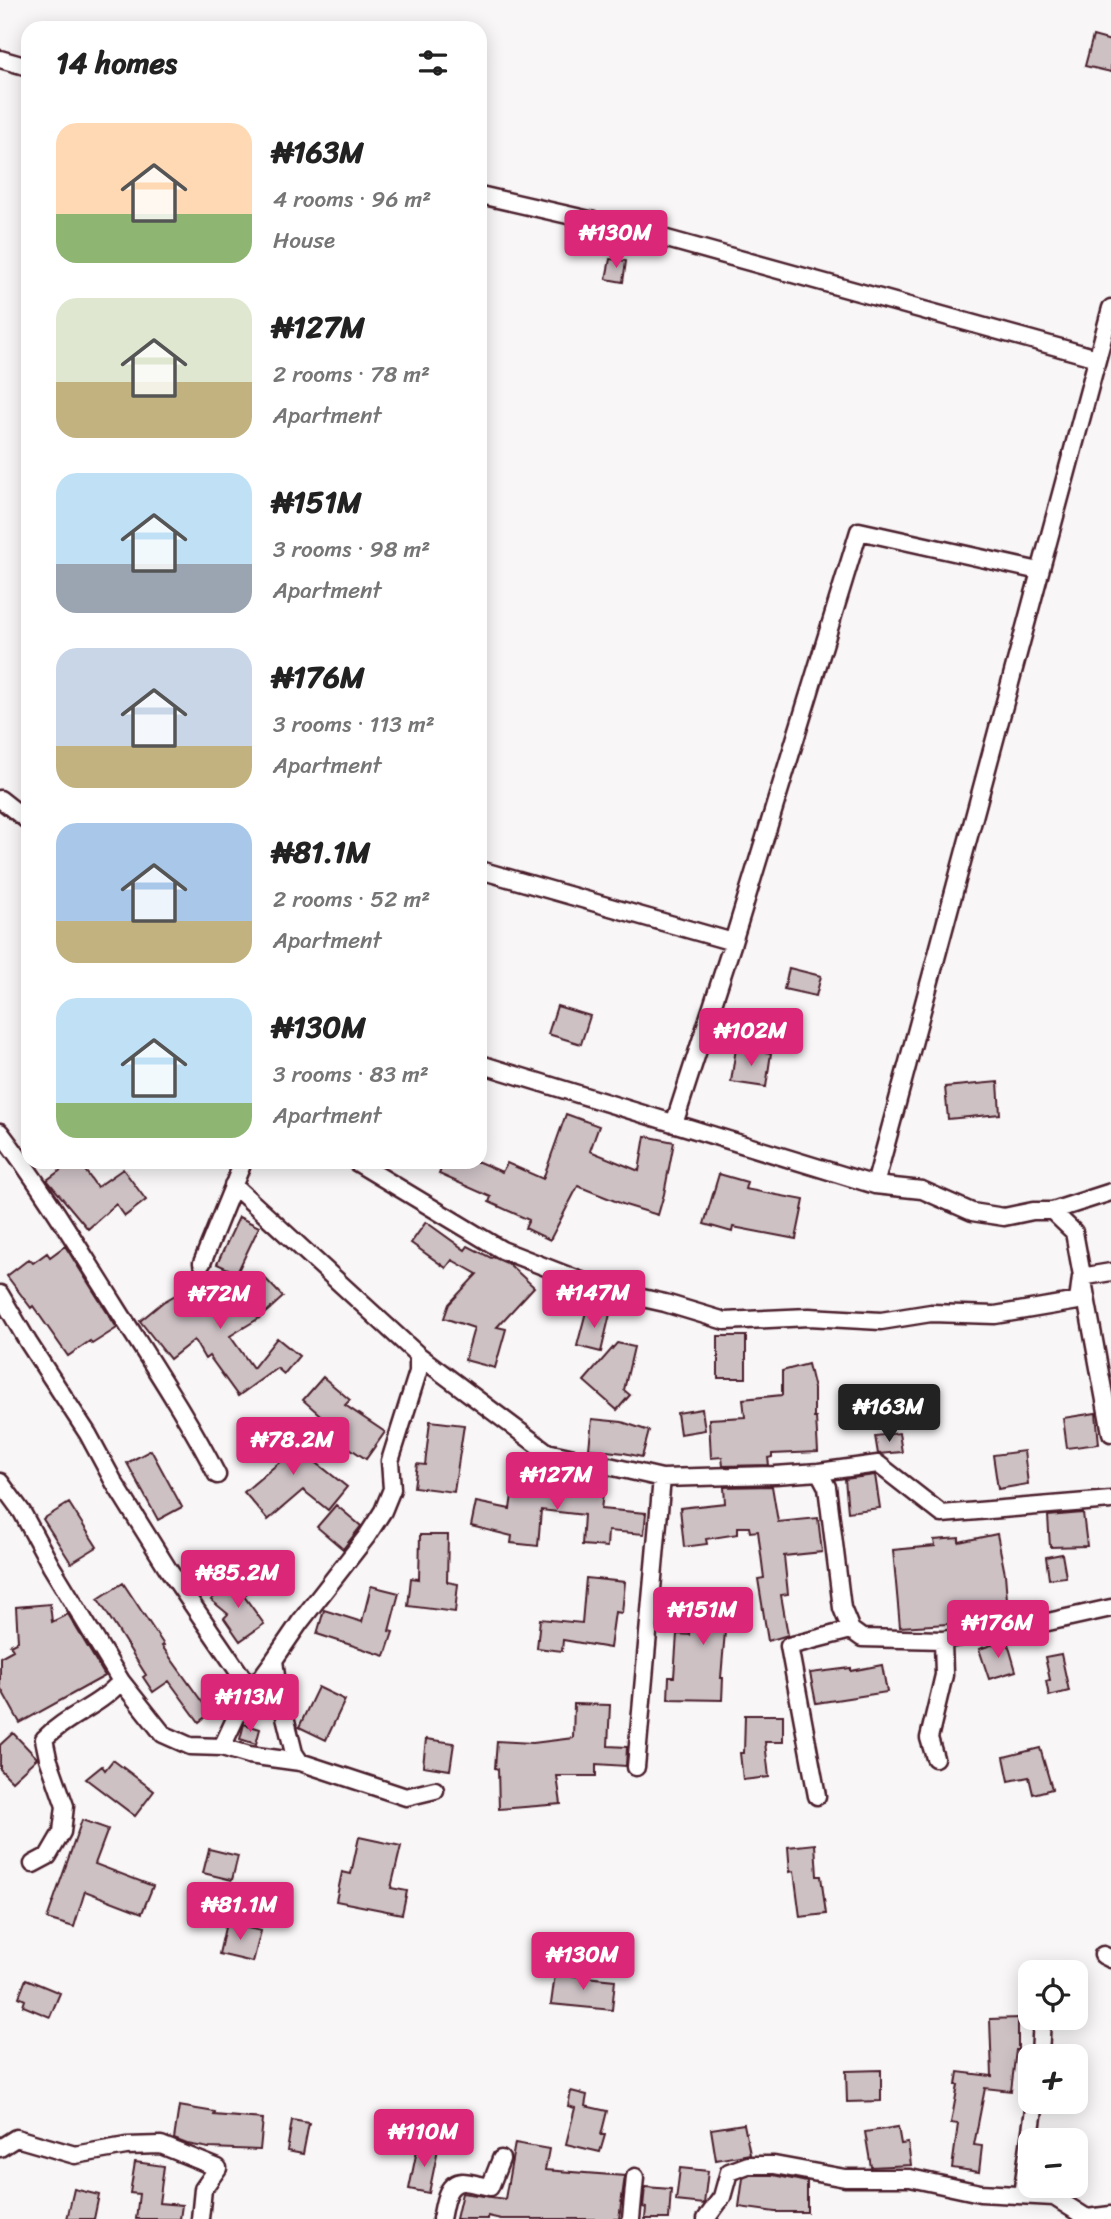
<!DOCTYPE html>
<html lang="en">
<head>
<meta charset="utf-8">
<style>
	body { margin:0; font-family:Sriracha,sans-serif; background:#f6f6f6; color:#222; height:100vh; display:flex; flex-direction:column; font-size:26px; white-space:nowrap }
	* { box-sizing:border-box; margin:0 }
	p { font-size:23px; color:#767676 }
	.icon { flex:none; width:38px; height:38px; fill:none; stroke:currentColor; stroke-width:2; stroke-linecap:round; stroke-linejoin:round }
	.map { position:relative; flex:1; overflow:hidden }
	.drawer { position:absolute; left:21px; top:21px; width:466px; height:1148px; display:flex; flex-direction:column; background:#fff; border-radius:21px; box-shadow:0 4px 18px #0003 }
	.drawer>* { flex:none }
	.tools { position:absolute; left:1018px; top:1960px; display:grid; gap:14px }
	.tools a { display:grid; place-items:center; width:70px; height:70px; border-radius:14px; background:#fff; box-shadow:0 4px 18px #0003; font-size:35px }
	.price { position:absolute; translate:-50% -60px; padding:0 16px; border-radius:7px; background:#db2777; color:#fff; font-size:23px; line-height:46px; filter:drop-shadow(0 2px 4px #0008) }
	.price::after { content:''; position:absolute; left:50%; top:42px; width:21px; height:16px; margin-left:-10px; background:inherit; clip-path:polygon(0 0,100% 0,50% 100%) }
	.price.selected { background:#222; color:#fff }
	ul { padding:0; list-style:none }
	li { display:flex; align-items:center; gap:21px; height:175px; padding:0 35px }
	li span { display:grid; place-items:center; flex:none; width:196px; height:140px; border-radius:21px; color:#555 }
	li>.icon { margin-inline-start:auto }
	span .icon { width:84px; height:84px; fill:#fffc; stroke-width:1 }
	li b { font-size:30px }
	h2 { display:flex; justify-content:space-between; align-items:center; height:84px; padding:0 35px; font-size:30px }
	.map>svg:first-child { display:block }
	.building { fill:#cdc1c4; stroke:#4a1f2b; stroke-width:2 }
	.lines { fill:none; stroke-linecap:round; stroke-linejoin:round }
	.minor-casing { stroke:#4a1f2b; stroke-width:21 }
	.minor { stroke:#fff; stroke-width:16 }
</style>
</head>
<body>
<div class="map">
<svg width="1111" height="2219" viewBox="0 0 1111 2219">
	<rect width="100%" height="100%" fill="#f8f6f7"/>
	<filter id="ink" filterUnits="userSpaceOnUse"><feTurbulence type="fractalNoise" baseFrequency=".0143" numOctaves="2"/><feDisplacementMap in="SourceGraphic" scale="14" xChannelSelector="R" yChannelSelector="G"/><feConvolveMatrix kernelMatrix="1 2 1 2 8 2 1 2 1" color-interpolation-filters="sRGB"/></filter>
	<g filter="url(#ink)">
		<!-- building -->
		<path class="building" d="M1093 36 1111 41V72L1085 66Z
			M610 259 626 261 623 282 606 279Z
			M789 968 821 976 816 996 784 989Z
			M557 1006 590 1016 581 1044 548 1034Z
			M736 1048 771 1053 766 1087 731 1082Z
			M998 1082 1000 1114 948 1119 945 1087Z
			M566 1114 599 1126 590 1151 639 1171 645 1136 674 1142 664 1194 658 1215 625 1205 578 1186 550 1240 525 1228 529 1220 489 1202 491 1197 439 1174 444 1162H479L502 1172 507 1163 543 1179Z
			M72 1162H79L97 1187 123 1169 146 1200 125 1216 116 1204 88 1229 47 1180Z
			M719 1174 747 1182 745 1189 804 1200 796 1239 733 1227 732 1232 704 1224Z
			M239 1217 259 1227 237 1273 217 1264Z
			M426 1222 465 1250 468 1246 491 1258 493 1257 509 1264 534 1287 497 1327 506 1329 495 1368 465 1360 474 1328 444 1318 449 1304 477 1274 452 1260 446 1268 411 1243Z
			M65 1246 117 1328 92 1344 90 1341 68 1356 33 1306 31 1308 7 1276 29 1259 33 1263 47 1253 50 1257Z
			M261 1274 283 1297 261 1317 230 1336 253 1368 277 1338 299 1356 284 1374 277 1368 238 1396 209 1356 205 1359 194 1340 170 1359 140 1321 163 1302 197 1283 217 1315Z
			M587 1308 610 1314 601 1352 577 1346Z
			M718 1336H746V1378H718Z
			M617 1343 634 1347 624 1390 630 1395 617 1410 584 1381Z
			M808 1364 814 1389V1418H816L818 1452 772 1454V1457L768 1458 769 1465 723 1466 722 1457 711 1458 709 1419 745 1417 743 1399 782 1395V1371Z
			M323 1377 350 1400 345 1405 385 1432 366 1459 332 1436 336 1429 303 1400Z
			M702 1409 705 1430 680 1434 677 1413Z
			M1096 1413 1099 1444 1067 1448 1063 1418Z
			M592 1419 622 1422 649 1431 642 1457 624 1453 589 1449Z
			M430 1421 464 1425 454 1492 414 1487 417 1464 425 1465Z
			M285 1423 313 1454V1460L347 1487 328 1510 303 1490 268 1520 244 1492 281 1461 264 1442Z
			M899 1433 902 1452 878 1454 875 1436Z
			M151 1450 182 1507 158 1520 127 1463Z
			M1024 1451 1028 1484 998 1489 993 1455Z
			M578 1475 605 1479 601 1509 646 1513 644 1534 608 1531 607 1547 582 1545 584 1515 541 1510 538 1546 511 1543 512 1536 471 1526 476 1502 510 1509 514 1481 533 1484 534 1480 577 1484Z
			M875 1475 880 1508 848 1512 845 1479Z
			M772 1486 778 1522 818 1518 822 1552 784 1556 788 1594 781 1595 788 1635 768 1641 758 1579 764 1578 758 1531 750 1532 749 1527H738V1534L706 1539 707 1544 684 1547 680 1508 725 1503 724 1487Z
			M69 1503 97 1547 71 1563 43 1519Z
			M336 1505 361 1526 343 1549 317 1527Z
			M1083 1513 1087 1546 1050 1547 1048 1516Z
			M997 1534 1005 1574 1008 1612 964 1618V1623L900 1627 893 1550 935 1546 934 1540 959 1538V1542Z
			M420 1535H448L447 1582 458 1584 455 1612 408 1606 411 1578 419 1579Z
			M1062 1554 1066 1577 1049 1579 1046 1557Z
			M586 1578 625 1582 622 1613 615 1612 610 1648 563 1640 562 1651 537 1648 540 1619 582 1623Z
			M231 1579 247 1593 244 1596 264 1624 240 1641 224 1618 228 1614 211 1600Z
			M123 1583 164 1645 162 1646 210 1713 199 1722 169 1681 153 1692 143 1677 146 1675 98 1599Z
			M371 1586 399 1593 389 1631 393 1632 385 1656 317 1634 324 1610 362 1622Z
			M690 1592H738V1620H726L721 1678H723L722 1700 668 1699 669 1677H674L677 1634 690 1635Z
			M50 1604 52 1622 68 1614 105 1676 20 1723 0 1687V1657L13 1650 10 1645 18 1641 16 1607Z
			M1007 1640 1016 1671 989 1679 979 1649Z
			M1061 1654 1069 1691 1049 1696 1046 1681 1050 1680 1045 1657Z
			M882 1665 887 1692 816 1703 810 1673 851 1668V1671Z
			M318 1687 345 1700 326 1740 299 1727Z
			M574 1704 610 1705 608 1746 627 1747 626 1766 596 1764V1776H557L561 1804 499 1809 498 1769 495 1768 497 1741 533 1743 573 1738Z
			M745 1715H783V1742H765L769 1777 743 1780 740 1753H744Z
			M244 1724 260 1729 256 1744 240 1739Z
			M13 1733 37 1758 12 1781 0 1769V1745Z
			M426 1739 454 1743 450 1770 423 1766Z
			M1040 1748 1052 1789 1033 1794 1029 1777 1009 1781 1004 1757Z
			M113 1760 154 1791 135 1816 86 1779 102 1766 105 1770Z
			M82 1820 108 1829 95 1864 153 1886 142 1913 85 1891 74 1927 47 1919Z
			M359 1837 401 1846 391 1888 407 1891 402 1914 336 1901 342 1872 351 1874Z
			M815 1844 817 1876H821L826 1914 800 1917 794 1871 790 1872 788 1847Z
			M209 1849 238 1856 232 1880 203 1873Z
			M226 1923 261 1931 253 1962 219 1954Z
			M555 1974 615 1980 612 2010 551 2004Z
			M26 1979 60 1993 50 2017 23 2006 25 2000 19 1997Z
			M1018 2018V2050H1016L1011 2091 985 2088 974 2145 982 2146 979 2172 952 2168 958 2124 951 2123 958 2085H956L958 2072 992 2076 990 2019Z
			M881 2070V2101L847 2102 846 2071Z
			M571 2091 587 2095 585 2106 607 2111 601 2135H605L600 2152 566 2144 575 2108 568 2106Z
			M179 2106 215 2112 214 2115 263 2119 260 2150 209 2148 187 2144 174 2139Z
			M292 2120 309 2123 303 2154 287 2151Z
			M744 2124 750 2154 716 2160 711 2129Z
			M898 2127 901 2144 908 2143 911 2165 871 2167 865 2132Z
			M515 2143 549 2149 545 2170 625 2176 619 2219H501L488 2216V2219H456L462 2193 505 2199Z
			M418 2145 438 2149 429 2193 409 2189Z
			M135 2162 164 2166 159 2203 182 2205 180 2219H136L139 2194 130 2193Z
			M680 2168 708 2171 704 2204 676 2201Z
			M750 2175H773L807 2182V2212H775L739 2207 743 2178Z
			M645 2187 671 2189 669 2219H645L646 2208 643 2207Z
			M74 2189 99 2195 94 2219H67Z"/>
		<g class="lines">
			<!-- minor casing -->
			<g class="minor-casing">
				<path id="minor" d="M0 59 28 67
					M480 195 638 231 1097 358
					M0 799 28 821
					M480 870 733 942
					M480 1064 875 1185 922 1190 972 1212 1004 1217 1033 1211H1052L1111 1192
					M674 1124 733 942 859 531 1039 571
					M0 1132C42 1187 78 1247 115 1305 150 1361 187 1416 217 1475
					M356 1162 502 1250 602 1289 665 1303 725 1321 809 1317 881 1321 931 1313 995 1315 1078 1301 1081 1277 1111 1272
					M233 1185 418 1355 547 1452 662 1478 775 1475 819 1472 827 1487 842 1608 851 1630 862 1638 943 1640 944 1675 929 1738 935 1758
					M875 1185 1111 308
					M1052 1211 1074 1232 1111 1433
					M202 1263 243 1162
					M0 1294 28 1342 88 1434 115 1484 168 1569 251 1690
					M418 1355V1372L390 1461 392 1489 383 1511 367 1536 300 1622 274 1660 277 1684 294 1753 300 1762 406 1797 435 1790
					M819 1472 878 1464 942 1514 1111 1500
					M0 1482 22 1512 51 1566 121 1681C99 1707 67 1715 44 1739L48 1758 65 1806 62 1832 48 1856 33 1864
					M943 1640 1048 1622 1111 1608
					M121 1681 163 1734 190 1746 222 1747 249 1755 300 1762
					M222 1747 243 1702 274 1660
					M636 1767 662 1478
					M817 1796 789 1646 851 1630
					M1103 1955 1111 1959
					M1040 2056 1042 2018
					M0 2148 16 2138 75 2155 126 2146 161 2145 218 2168 203 2189 200 2219
					M1022 2195 1035 2102
					M441 2219C444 2207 445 2183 462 2182 465 2181 483 2186 490 2187L501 2159
					M631 2219 635 2177
					M706 2219 722 2197 729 2172 748 2165H774L845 2178H910L980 2193 1054 2197 1087 2218 1111 2215"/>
			</g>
			<!-- minor -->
			<use href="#minor" class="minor"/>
		</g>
	</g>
</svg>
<div class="tools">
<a><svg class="icon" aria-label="locate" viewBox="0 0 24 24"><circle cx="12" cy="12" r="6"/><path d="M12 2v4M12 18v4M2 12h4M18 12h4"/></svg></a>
<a>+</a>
<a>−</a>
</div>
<b class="price" style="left:616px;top:270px">₦130M</b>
<b class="price" style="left:751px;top:1068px">₦102M</b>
<b class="price" style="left:594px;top:1330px">₦147M</b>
<b class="price" style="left:220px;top:1331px">₦72M</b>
<b class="price selected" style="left:889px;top:1444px">₦163M</b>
<b class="price" style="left:293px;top:1477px">₦78.2M</b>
<b class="price" style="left:557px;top:1512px">₦127M</b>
<b class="price" style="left:238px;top:1610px">₦85.2M</b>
<b class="price" style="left:703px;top:1647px">₦151M</b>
<b class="price" style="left:998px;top:1660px">₦176M</b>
<b class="price" style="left:250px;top:1734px">₦113M</b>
<b class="price" style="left:240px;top:1942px">₦81.1M</b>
<b class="price" style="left:583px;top:1992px">₦130M</b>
<b class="price" style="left:424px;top:2169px">₦110M</b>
<section class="drawer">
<h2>14 homes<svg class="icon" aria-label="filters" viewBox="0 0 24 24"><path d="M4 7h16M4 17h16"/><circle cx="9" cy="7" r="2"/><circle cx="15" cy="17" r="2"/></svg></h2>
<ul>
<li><span style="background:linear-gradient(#ffd9b3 65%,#8fb573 0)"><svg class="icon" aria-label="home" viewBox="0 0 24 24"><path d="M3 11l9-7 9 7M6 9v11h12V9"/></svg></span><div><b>₦163M</b><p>4 rooms · 96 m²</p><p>House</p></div></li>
<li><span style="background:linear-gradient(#dfe7d0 60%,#c2b280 0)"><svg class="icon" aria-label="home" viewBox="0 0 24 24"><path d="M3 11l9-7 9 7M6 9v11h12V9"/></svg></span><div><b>₦127M</b><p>2 rooms · 78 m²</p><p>Apartment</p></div></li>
<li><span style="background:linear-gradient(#bfe0f5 65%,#9aa5b1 0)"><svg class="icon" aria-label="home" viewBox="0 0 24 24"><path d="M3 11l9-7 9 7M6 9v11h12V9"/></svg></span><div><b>₦151M</b><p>3 rooms · 98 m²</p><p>Apartment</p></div></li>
<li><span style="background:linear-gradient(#c9d6e8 70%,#c2b280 0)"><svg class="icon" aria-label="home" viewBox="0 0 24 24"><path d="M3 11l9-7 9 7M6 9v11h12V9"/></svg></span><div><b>₦176M</b><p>3 rooms · 113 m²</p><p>Apartment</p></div></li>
<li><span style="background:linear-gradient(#a9c7e8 70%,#c2b280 0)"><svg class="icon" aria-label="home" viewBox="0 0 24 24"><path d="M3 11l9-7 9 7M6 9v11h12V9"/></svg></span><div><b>₦81.1M</b><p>2 rooms · 52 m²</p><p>Apartment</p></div></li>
<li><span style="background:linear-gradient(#bfe0f5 75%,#8fb573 0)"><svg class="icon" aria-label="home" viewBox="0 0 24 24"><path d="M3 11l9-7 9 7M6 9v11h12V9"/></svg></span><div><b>₦130M</b><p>3 rooms · 83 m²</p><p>Apartment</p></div></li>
</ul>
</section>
</div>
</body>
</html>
